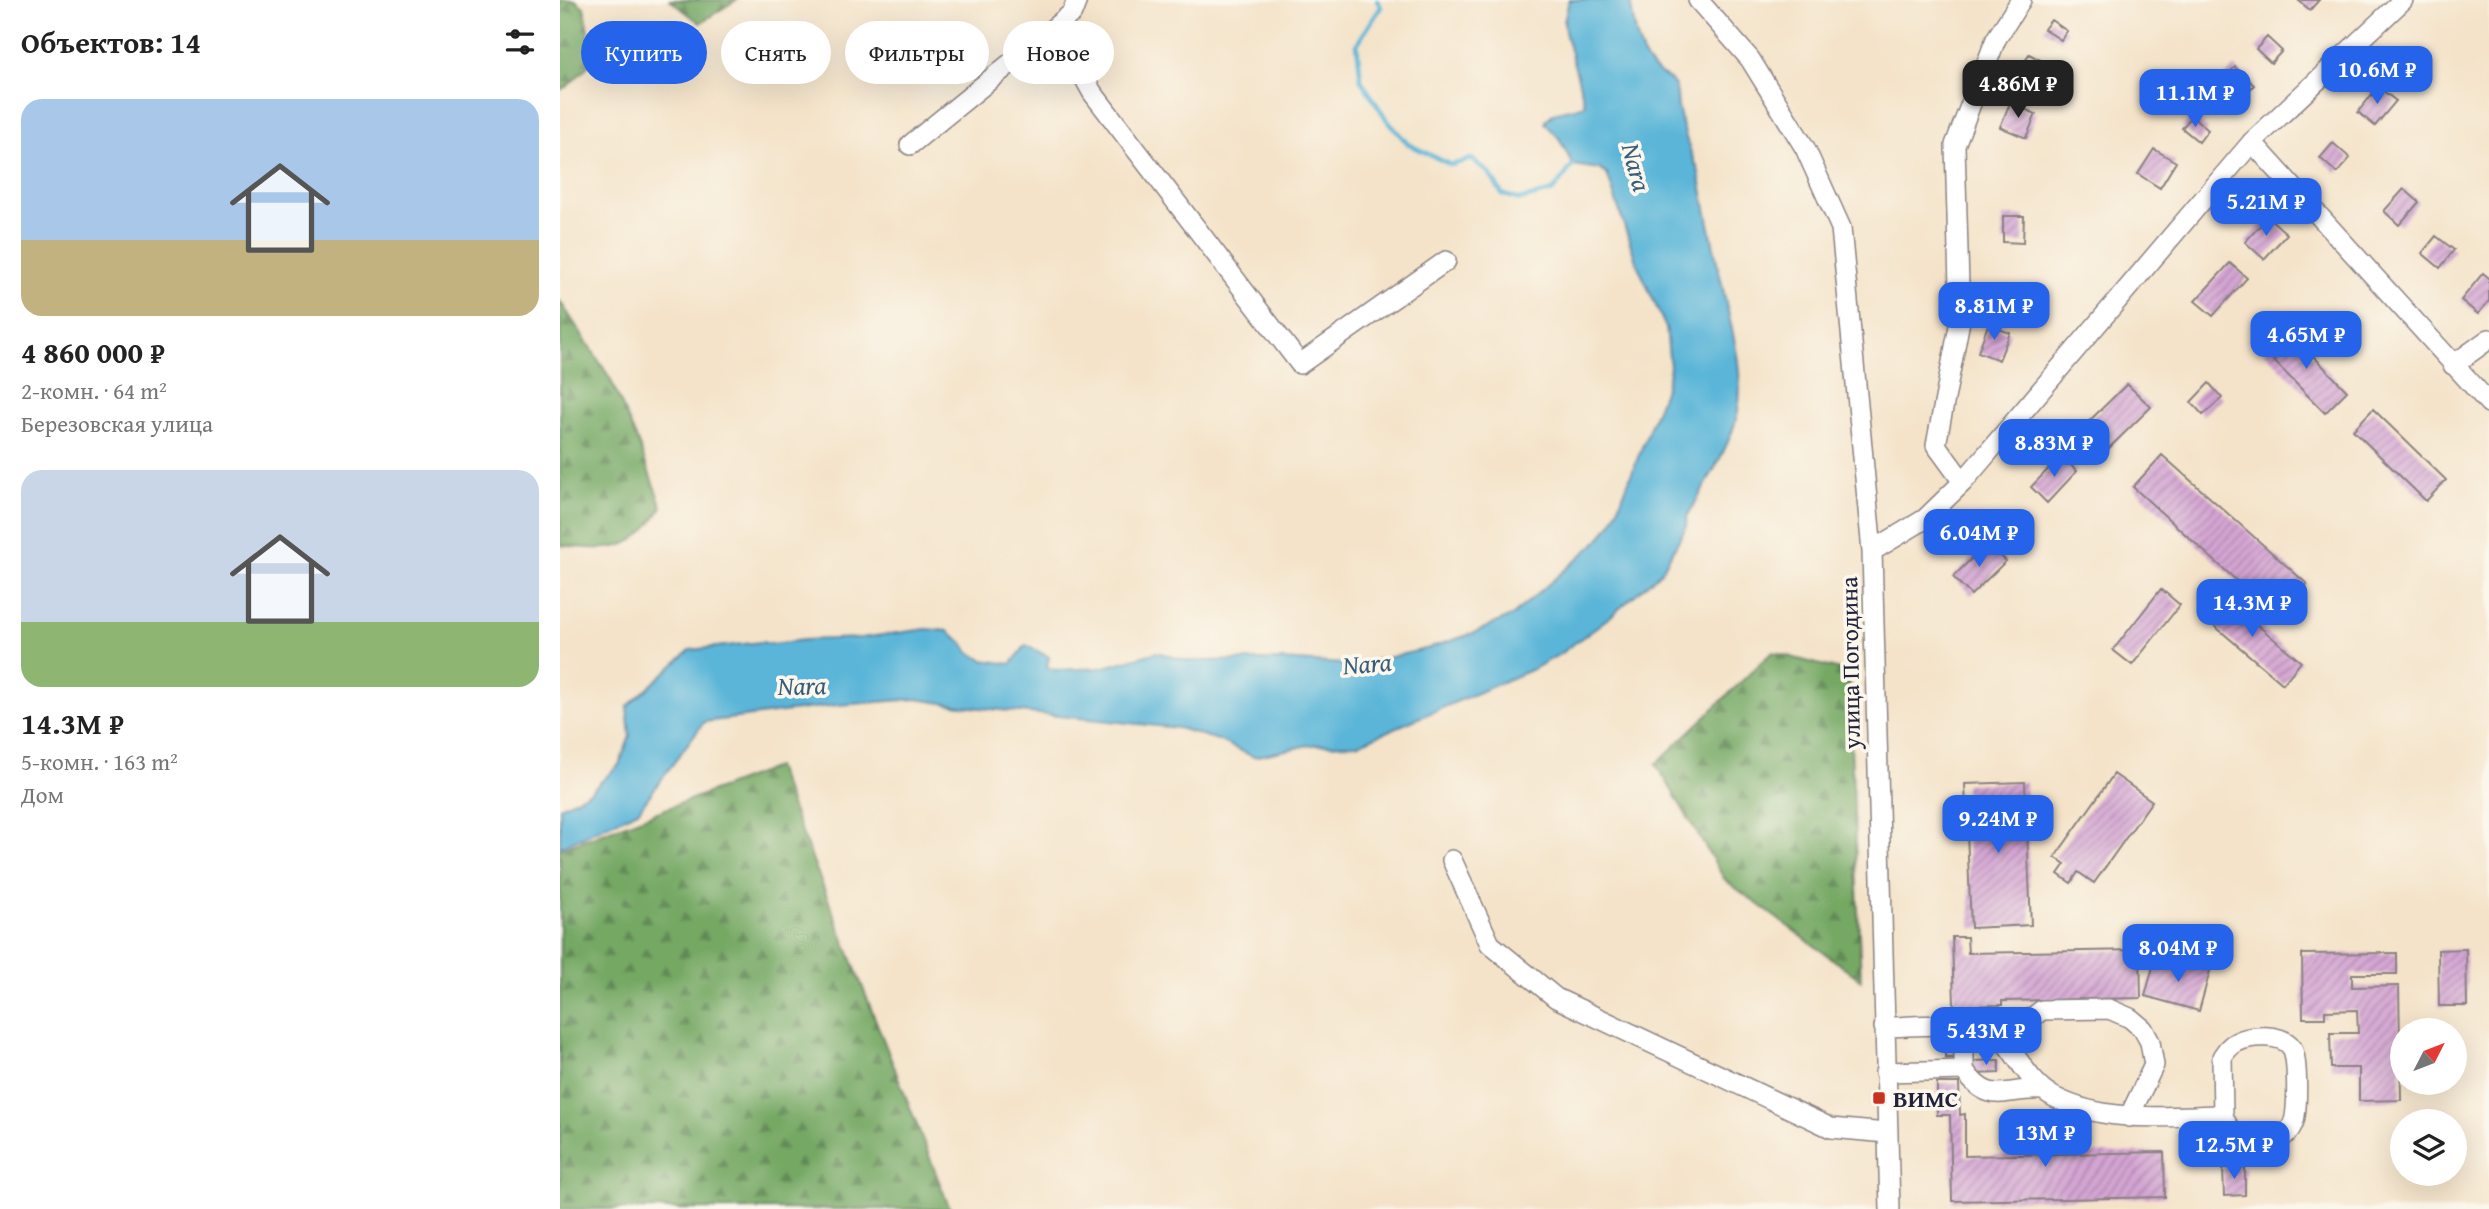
<!DOCTYPE html>
<html lang="ru">
<head>
<meta charset="utf-8">
<style>
	body { margin:0; font-family:"Gentium Book Plus",serif; background:#f6f6f6; color:#222; height:100vh; display:flex; flex-direction:column; font-size:26px; white-space:nowrap }
	* { box-sizing:border-box; margin:0 }
	p { font-size:23px; color:#767676 }
	.icon { flex:none; width:38px; height:38px; fill:none; stroke:currentColor; stroke-width:2; stroke-linecap:round; stroke-linejoin:round }
	.map { position:relative; flex:1; overflow:hidden }
	.sheet { display:flex; flex-direction:column; background:#fff; width:560px }
	.sheet>* { flex:none }
	.guide { position:absolute; left:21px; top:21px; width:665px; height:63px; display:flex; gap:14px }
	.needle { width:46px; rotate:48deg }
	.buttons { position:absolute; left:1830px; top:1018px; display:grid; gap:14px }
	.buttons a { display:grid; place-items:center; width:77px; height:77px; border-radius:50%; background:#fff; box-shadow:0 7px 28px #0002; font-size:35px }
	.price { position:absolute; translate:-50% -60px; padding:0 16px; border-radius:14px; background:#2563eb; color:#fff; font-size:23px; line-height:46px; filter:drop-shadow(0 2px 4px #0008) }
	.price::after { content:''; position:absolute; left:50%; top:42px; width:21px; height:16px; margin-left:-10px; background:inherit; clip-path:polygon(0 0,100% 0,50% 100%) }
	.price.active { background:#222; color:#fff }
	ul { padding:0; list-style:none }
	li { display:grid; align-content:center; gap:14px; height:371px; padding:0 21px }
	li span { display:grid; place-items:center; height:217px; border-radius:21px; color:#555 }
	li>.icon { margin-inline-start:auto }
	span .icon { width:126px; height:126px; fill:#fffc; stroke-width:1 }
	li b { font-size:30px }
	h2 { display:flex; justify-content:space-between; align-items:center; height:84px; padding:0 21px; font-size:30px }
	.tag { padding:0 24px; border-radius:32px; background:#fff; box-shadow:0 7px 28px #0002; font-size:24px; line-height:63px }
	.tag.active { background:#2563eb; color:#fff }
	main { display:flex; flex:1; min-height:0 }
	.map>svg:first-child { display:block }
	.forest { fill:url(#forest-firs); stroke:#4c6550; stroke-width:2 }
	.water { fill:#5ab5d8; stroke:#3e6c8a; stroke-width:2 }
	.lines { fill:none; stroke-linecap:round; stroke-linejoin:round }
	.stream { stroke:#5ab5d8; stroke-width:4.5 }
	.building { fill:url(#building-hatch) }
	.minor-casing { stroke:#8b8282; stroke-width:22 }
	.minor { stroke:#fff; stroke-width:19 }
	.poi-dot { fill:#c8321e; stroke:#fbf7ec; stroke-width:2.5 }
	.labels { text-anchor:middle; dominant-baseline:central; stroke-width:7; stroke-linejoin:round; paint-order:stroke }
	.street-label { font-size:24px; fill:#22223b; stroke:#fbf7ec }
	.poi-label { font-size:24px; font-weight:bold; fill:#22223b; stroke:#fbf7ec; text-anchor:start }
	.water-label { font-size:26px; font-style:italic; fill:#385d7a; stroke:#fbf7ec }
</style>
</head>
<body>
<main>
<section class="sheet">
<h2>Объектов: 14<svg class="icon" aria-label="filters" viewBox="0 0 24 24"><path d="M4 7h16M4 17h16"/><circle cx="9" cy="7" r="2"/><circle cx="15" cy="17" r="2"/></svg></h2>
<ul>
<li><span style="background:linear-gradient(#a9c7e8 65%,#c2b280 0)"><svg class="icon" aria-label="home" viewBox="0 0 24 24"><path d="M3 11l9-7 9 7M6 9v11h12V9"/></svg></span><div><b>4 860 000 ₽</b><p>2-комн. · 64 m²</p><p>Березовская улица</p></div></li>
<li><span style="background:linear-gradient(#c9d6e8 70%,#8fb573 0)"><svg class="icon" aria-label="home" viewBox="0 0 24 24"><path d="M3 11l9-7 9 7M6 9v11h12V9"/></svg></span><div><b>14.3M ₽</b><p>5-комн. · 163 m²</p><p>Дом</p></div></li>
</ul>
</section>
<div class="map">
<svg width="1929" height="1209" viewBox="0 0 1929 1209">
	<defs>
		<pattern id="forest-firs" width="22" height="20" patternUnits="userSpaceOnUse" patternTransform="scale(1.75)"><rect width="22" height="20" fill="#75a864"/><path d="M5 1l3.5 6h-7zM16 11l3.5 6h-7z" fill="#608854"/></pattern>
		<pattern id="building-hatch" width="6" height="6" patternUnits="userSpaceOnUse" patternTransform="scale(1.75)"><rect width="6" height="6" fill="#d4a5d3"/><path d="M-1 1l2-2M0 6l6-6M5 7l2-2" fill="none" stroke="#ac86ac"/></pattern>
	</defs>
	<rect width="100%" height="100%" fill="#fbf7ec"/>
	<filter id="ink" filterUnits="userSpaceOnUse"><feTurbulence type="fractalNoise" baseFrequency=".0143" numOctaves="2"/><feDisplacementMap in="SourceGraphic" scale="14" xChannelSelector="R" yChannelSelector="G"/><feConvolveMatrix kernelMatrix="1 2 1 2 8 2 1 2 1" color-interpolation-filters="sRGB"/></filter>
	<filter id="wash" filterUnits="userSpaceOnUse"><feTurbulence type="fractalNoise" baseFrequency=".00686" numOctaves="4" result="noise"/><feDisplacementMap in="SourceGraphic" scale="28" xChannelSelector="R" yChannelSelector="G"/><feGaussianBlur stdDeviation="1.57" result="paint"/><feColorMatrix in="noise" values="0 0 0 0 0 0 0 0 0 0 0 0 0 0 0 0 0 1.4 0 .05"/><feComposite in="paint" operator="in"/></filter>
	<g filter="url(#wash)">
		<rect width="100%" height="100%" fill="#f4e3c9"/>
		<!-- forest -->
		<path class="forest" d="M0 0H15L24 7 33 61 8 86 0 90Z
			M110 0H176L140 23Z
			M0 301 50 378 77 440 102 507C73 554 51 551 0 545Z
			M1212 652 1288 672 1301 980 1165 880 1096 764Z
			M216 767 390 1209H0V849Z"/>
		<!-- water -->
		<path class="water" d="M1009 0H1070C1074 21 1076 49 1091 66 1097 75 1111 76 1115 86 1118 92 1117 101 1118 107 1123 129 1128 149 1138 169 1146 207 1153 246 1162 284 1170 326 1185 367 1178 411 1173 442 1143 488 1127 517L1126 527 1101 572 1051 616 1000 654 975 668 798 744 749 745 694 757 658 740 618 728 401 706 357 699 278 705 144 722 78 811 0 847V807L30 792 59 765 70 736 67 707 130 650 201 642 212 644 244 640 300 638 366 629 388 631 403 643 408 651 423 660 451 664 466 645 489 657 487 667 495 670 541 668 597 652 628 661 721 660 786 664 817 660 866 649 914 633 953 615 1039 540 1053 521 1106 386 1110 367 1106 328 1077 264 1047 174 1039 169 1013 165 999 138 985 123C994 106 1010 113 1025 104L1005 32 1004 22Z"/>
		<g class="lines">
			<!-- stream -->
			<path class="stream" d="M817 0 821 7 797 44 801 80 827 120 848 144 891 165 912 159 930 174 942 194 960 200 993 191 1015 162"/>
		</g>
		<g id="blocks">
			<!-- building -->
			<path class="building" d="M1738 0H1759L1750 10Z
				M1491 20 1507 31 1501 40 1484 29Z
				M1707 37 1722 51 1711 63 1696 49Z
				M1469 54 1484 62 1474 83 1458 75Z
				M1675 67 1694 85 1675 105 1656 86Z
				M1818 87 1836 101 1815 126 1798 112Z
				M1450 103 1476 114 1466 138 1440 127Z
				M1632 116 1648 130 1639 142 1622 128Z
				M1773 143 1790 158 1777 173 1760 158Z
				M1594 149 1616 162 1600 188 1578 174Z
				M1844 189 1859 202 1839 225 1824 211Z
				M1443 216H1464L1463 243 1443 242Z
				M1708 217 1727 234 1704 259 1685 242Z
				M1876 236 1894 250 1880 268 1862 253Z
				M1670 263 1687 278 1653 316 1635 301Z
				M1923 273 1929 278V301L1918 314 1901 300Z
				M1428 325 1450 333 1439 360 1418 352Z
				M1728 330 1787 391 1765 413 1705 352Z
				M1649 383 1662 398 1643 415 1631 402Z
				M1567 384 1591 407 1543 454 1520 430Z
				M1813 409 1886 480 1866 501 1793 430Z
				M1602 455 1747 584 1717 617 1573 487Z
				M1501 456 1517 471 1487 503 1471 487Z
				M1427 543 1446 561 1411 595 1393 577Z
				M1601 589 1620 605 1572 665 1553 650Z
				M1661 594 1741 662 1723 684 1643 616Z
				M1554 774 1592 801 1534 883 1518 872 1511 883 1498 874 1505 864 1495 857Z
				M1465 782 1471 925 1411 928 1405 784Z
				M1392 937H1407L1408 953 1580 950 1581 998 1442 1001V1005L1394 1006Z
				M1906 949 1907 1006H1879L1878 950Z
				M1837 953V974H1792V987L1839 986 1841 1100 1799 1101V1068H1771L1770 1033H1798L1797 1010 1765 1011V1018H1743L1742 954Z
				M1596 956 1650 971 1639 1011 1585 996Z
				M1385 1042H1398V1058H1385Z
				M1439 1060V1073L1413 1074V1061Z
				M1377 1083H1399L1400 1115 1405 1114V1156L1604 1152 1605 1197 1392 1201 1390 1115H1377Z
				M1685 1167V1195L1664 1196 1663 1168Z"/>
		</g>
	</g>
	<g filter="url(#ink)">
		<use href="#blocks" fill-opacity="0" stroke="#8b8282" stroke-width="2"/>
		<g class="lines">
			<!-- minor casing -->
			<g class="minor-casing">
				<path id="minor" d="M1138 0 1190 59 1245 148 1281 228 1312 551
					M496 27 532 92 740 364 886 261
					M1692 142 1929 403
					M350 145 512 13 517 0
					M1893 365 1929 339
					M1403 482 1376 445 1400 321 1395 145 1436 39 1461 0
					M892 860 930 944 996 998 1271 1128 1327 1133
					M1324 1027C1360 1027 1422 1016 1448 1046 1462 1064 1473 1086 1494 1097 1546 1124 1606 1116 1663 1115 1673 1145 1693 1140 1719 1140 1725 1135 1730 1131 1733 1124 1738 1112 1738 1059 1732 1048 1723 1033 1690 1035 1677 1042 1670 1045 1666 1051 1662 1057L1663 1115
					M1452 1051 1461 1029 1469 1020 1482 1010 1549 1009 1570 1018 1583 1029 1590 1042 1594 1065 1569 1117
					M1404 1070C1430 1108 1447 1087 1482 1090
					M1325 1072 1404 1070V1026
					M1330 1209 1312 551 1365 519 1403 482 1692 142 1843 0"/>
			</g>
			<!-- minor -->
			<use href="#minor" class="minor"/>
		</g>
	</g>
	<!-- markers -->
	<rect class="poi-dot" x="1312" y="1091" width="14" height="14" rx="3.5"/>
	<g class="labels">
		<!-- street labels -->
		<g class="street-label">
			<text transform="translate(1290 663) rotate(-91)">улица Погодина</text>
		</g>
		<!-- poi labels -->
		<g class="poi-label">
			<text x="1333" y="1098">ВИМС</text>
		</g>
		<!-- water labels -->
		<g class="water-label">
			<text transform="translate(1077 167) rotate(75)">Nara</text>
			<text transform="translate(807 663) rotate(-5)">Nara</text>
			<text transform="translate(242 685) rotate(-1)">Nara</text>
		</g>
	</g>
</svg>
<div class="buttons">
<a><svg class="needle" viewBox="-14 -14 28 28"><path d="M0-13l5 13h-10z" fill="#e53935"/><path d="M0 13l5-13h-10z" fill="#767676"/></svg></a>
<a><svg class="icon" aria-label="layers" viewBox="0 0 24 24"><path d="M12 4l9 5-9 5-9-5zM3 14l9 5 9-5"/></svg></a>
</div>
<b class="price" style="left:1817px;top:106px">10.6M ₽</b>
<b class="price active" style="left:1458px;top:120px">4.86M ₽</b>
<b class="price" style="left:1635px;top:129px">11.1M ₽</b>
<b class="price" style="left:1706px;top:238px">5.21M ₽</b>
<b class="price" style="left:1434px;top:342px">8.81M ₽</b>
<b class="price" style="left:1746px;top:371px">4.65M ₽</b>
<b class="price" style="left:1494px;top:479px">8.83M ₽</b>
<b class="price" style="left:1419px;top:569px">6.04M ₽</b>
<b class="price" style="left:1692px;top:639px">14.3M ₽</b>
<b class="price" style="left:1438px;top:855px">9.24M ₽</b>
<b class="price" style="left:1618px;top:984px">8.04M ₽</b>
<b class="price" style="left:1426px;top:1067px">5.43M ₽</b>
<b class="price" style="left:1485px;top:1169px">13M ₽</b>
<b class="price" style="left:1674px;top:1181px">12.5M ₽</b>
<div class="guide">
<a class="tag active">Купить</a>
<a class="tag">Снять</a>
<a class="tag">Фильтры</a>
<a class="tag">Новое</a>
</div>
</div>
</main>
</body>
</html>
